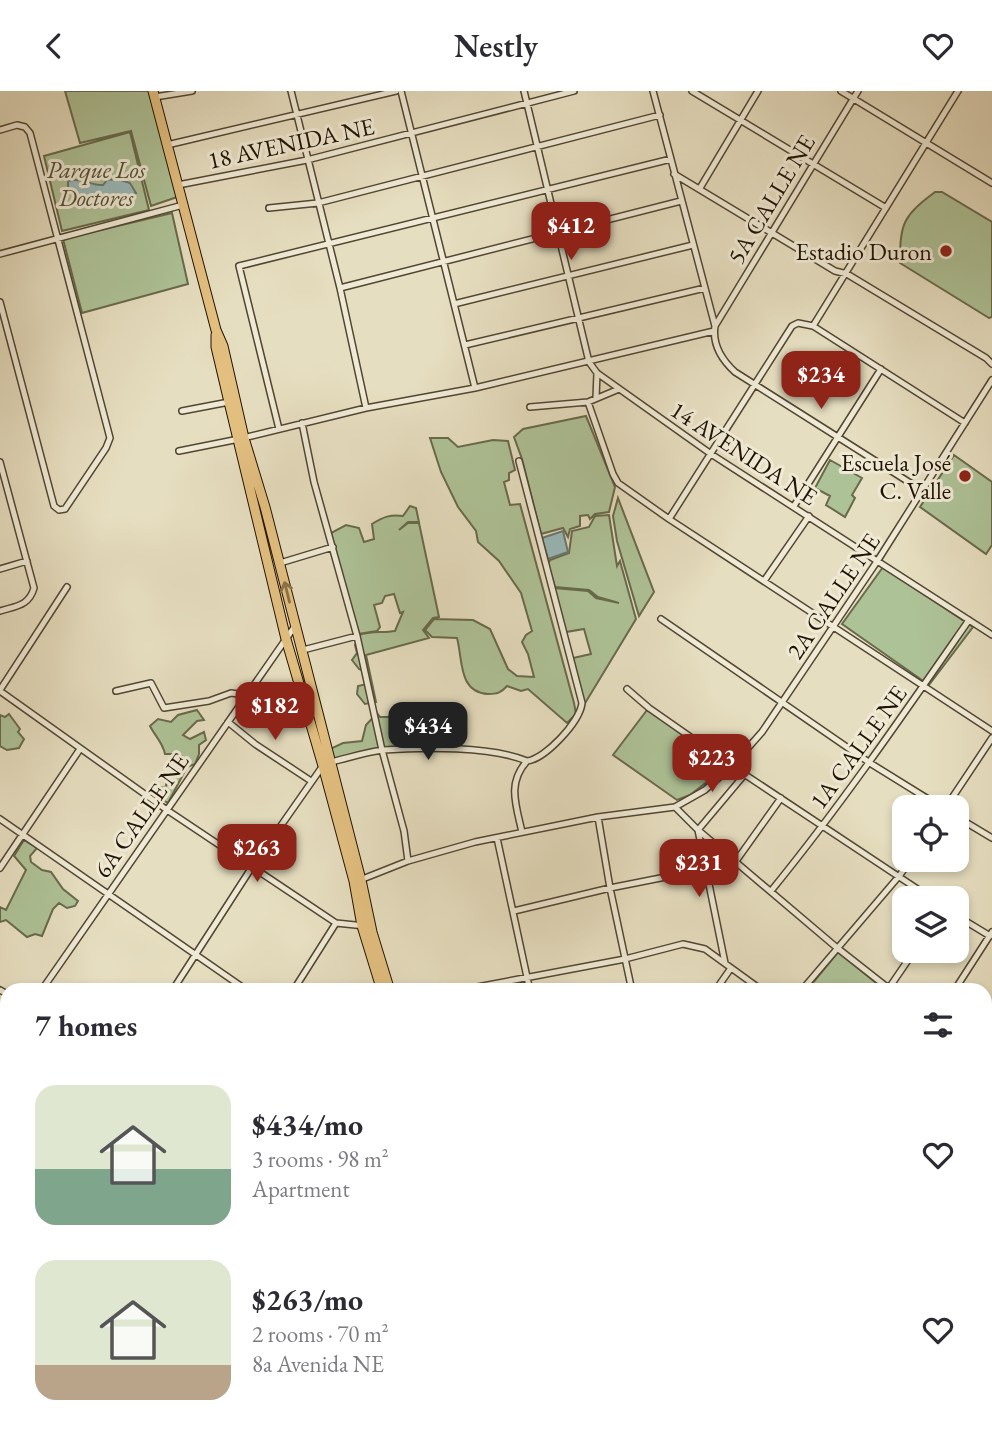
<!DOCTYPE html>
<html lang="en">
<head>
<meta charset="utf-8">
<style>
	body { margin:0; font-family:"EB Garamond",serif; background:#f2f2f3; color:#2b2b33; height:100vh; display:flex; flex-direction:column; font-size:26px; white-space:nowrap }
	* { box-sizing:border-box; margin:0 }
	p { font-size:23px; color:#7c7c81 }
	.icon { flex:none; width:38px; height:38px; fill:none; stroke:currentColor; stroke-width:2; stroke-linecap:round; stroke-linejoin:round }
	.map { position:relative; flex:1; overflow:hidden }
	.panel { position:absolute; left:0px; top:892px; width:992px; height:450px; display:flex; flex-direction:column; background:#fff; border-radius:21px 21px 0 0; box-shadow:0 4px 10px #0003 }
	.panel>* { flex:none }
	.buttons { position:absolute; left:892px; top:704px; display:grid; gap:14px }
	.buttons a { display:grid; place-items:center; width:77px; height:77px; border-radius:14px; background:#fff; box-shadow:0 4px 10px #0003; font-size:35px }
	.price { position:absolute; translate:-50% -60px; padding:0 16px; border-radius:14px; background:#8f2418; color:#fff; font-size:23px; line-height:46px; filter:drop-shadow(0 2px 4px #0008) }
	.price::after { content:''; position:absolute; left:50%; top:42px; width:21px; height:16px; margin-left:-10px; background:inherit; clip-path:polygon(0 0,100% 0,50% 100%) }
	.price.selected { background:#222; color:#fff }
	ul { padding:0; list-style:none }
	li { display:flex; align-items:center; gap:21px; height:175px; padding:0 35px }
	li span { display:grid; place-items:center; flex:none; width:196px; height:140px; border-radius:21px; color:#555 }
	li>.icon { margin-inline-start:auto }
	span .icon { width:84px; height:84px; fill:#fffc; stroke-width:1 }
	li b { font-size:30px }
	h2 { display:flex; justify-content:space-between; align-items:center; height:84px; padding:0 35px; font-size:30px }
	header { display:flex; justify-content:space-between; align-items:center; height:91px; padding:0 35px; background:#fff; font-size:32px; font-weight:600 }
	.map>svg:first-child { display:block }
	.green { fill:#aec297; stroke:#686a4c; stroke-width:2 }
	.water { fill:#99babb; stroke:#697771; stroke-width:2 }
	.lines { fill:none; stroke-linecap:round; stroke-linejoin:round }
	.minor-casing { stroke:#524631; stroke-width:8 }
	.primary-casing { stroke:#211301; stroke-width:11 }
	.minor { stroke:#efead6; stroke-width:5 }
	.primary { stroke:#e3bf80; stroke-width:9 }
	.oneway { stroke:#8c7247 }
	.poi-dot { fill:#8f2418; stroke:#efead6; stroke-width:2.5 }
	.labels { text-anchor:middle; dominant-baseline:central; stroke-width:6; stroke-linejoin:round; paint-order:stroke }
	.street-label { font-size:24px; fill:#211301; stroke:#efead6 }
	.park-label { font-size:24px; font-style:italic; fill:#525036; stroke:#efead6 }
	.poi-label { font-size:24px; fill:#211301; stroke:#efead6; text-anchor:end }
</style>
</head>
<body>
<header><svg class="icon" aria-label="back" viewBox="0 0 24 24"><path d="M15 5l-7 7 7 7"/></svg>Nestly<svg class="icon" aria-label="heart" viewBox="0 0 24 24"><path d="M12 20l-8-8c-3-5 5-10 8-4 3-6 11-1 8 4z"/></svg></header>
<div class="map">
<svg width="992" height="1341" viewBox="0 0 992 1341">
	<rect width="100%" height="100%" fill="#e6dec0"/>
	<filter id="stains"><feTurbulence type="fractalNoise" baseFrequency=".00286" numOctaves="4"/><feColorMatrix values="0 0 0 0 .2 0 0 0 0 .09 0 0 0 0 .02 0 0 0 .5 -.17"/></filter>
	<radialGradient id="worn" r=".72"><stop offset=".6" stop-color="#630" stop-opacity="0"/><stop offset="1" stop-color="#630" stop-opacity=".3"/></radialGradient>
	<!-- green -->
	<path class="green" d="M65 0H156L183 104 151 115 131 40 80 52Z
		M130 41 149 119 62 140 44 65Z
		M935 101H942L992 131V226L989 227 900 172C900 132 903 125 935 101Z
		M172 122 188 193 82 222 63 148Z
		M586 325 615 396 609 421 595 423 590 428 588 424 580 425V435L570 438 568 446 563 437 541 443 522 368 514 346 523 338Z
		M430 347H448L458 356 493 349 508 350 515 379 509 382V389L504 391 510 414 520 413 574 612 576 623 567 632 528 598 521 600 507 595C501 602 497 603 488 603 458 601 463 569 457 547L432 546 425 539 434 528 473 529 490 538 508 578 517 585 534 586 528 563 522 551 526 544 532 540 521 502 499 470 478 451 476 440 458 416 441 381Z
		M954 364 992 391V454L986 463 920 416Z
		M830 369 862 387 852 404 855 407 845 426 826 414 830 405 815 397Z
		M618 407 654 501 639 525 617 450 613 425Z
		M410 415 416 417 419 431H408L399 439 408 432H419L439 526 433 527 423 539 429 547 366 564 376 611 365 613 357 603 358 595 367 593 364 580 359 578 352 569 357 562 355 554 359 544C370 540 383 542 395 540L403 521 400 522 394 503 385 505 382 512 374 514 380 536 377 540 358 543 331 442 346 434 359 437 364 451 374 448 372 433C383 426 391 423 403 425Z
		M609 424 617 475 620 470 636 528 584 614 573 567 591 563 584 538 566 541 554 497 588 500 596 507 619 512 598 506 589 499 555 496 548 473 550 469 569 462 572 440 589 436 595 425Z
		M883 476 973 536 929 594 842 533Z
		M197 619 204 629 197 630 183 644 190 648 204 641 206 649 199 654V663L195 673 187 676 168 712 155 704 156 695 165 697 169 685 179 678 182 665 178 663H165C163 652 155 645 150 635L158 628 171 631 178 624Z
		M647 619 730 673 690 704 677 709 613 664Z
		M414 621 424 640 419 656 331 668 330 658 343 652 362 650 366 634 377 622 380 626H399Z
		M9 623 20 638 18 641 24 648 19 657 7 659 0 655V624L5 626Z
		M24 749 37 757 30 765 31 771 42 779 51 781 63 798 78 810 75 815 67 817 59 812 53 818 42 845 35 843 27 846 6 829 0 831V816L6 819 26 779 14 765Z
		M838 861 885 899H886H807Z"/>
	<!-- water -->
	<path class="water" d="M118 88 130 92 136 102C120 110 100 105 85 114L77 108 75 103 68 96V90C82 86 91 95 103 94L107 89Z
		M563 440 568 461 548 468 542 447Z"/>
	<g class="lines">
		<!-- minor casing -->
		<g class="minor-casing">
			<path id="minor" d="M291 0 340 197 366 317
				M401 0 475 297
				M524 0 589 271 597 282 711 363 992 544
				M653 0 715 235C712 254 722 269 735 281L923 400
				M692 0 886 117
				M841 0 992 92
				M155 6 192 0
				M0 39 17 34 25 36 30 42 110 347 106 357 65 418 59 419 54 415 0 211
				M167 54 396 0
				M674 83 835 180 847 183 986 267 992 273
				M178 94 307 69 574 0
				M700 97 758 0
				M269 117 318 112 660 24
				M0 163 183 114
				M340 197 681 110
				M454 213 693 154
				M715 235 858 0
				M813 235 958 0
				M465 254 705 197
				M596 307 597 282
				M588 311 613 383 618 392 669 428 992 640
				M530 316 588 311 619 298
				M182 320 229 311
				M302 332 314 391 357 545 382 659 404 740 408 770
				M279 338 239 175 671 68
				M179 360 239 348 366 317 475 297 714 240
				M519 370 582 612C580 631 545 668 527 670 507 692 516 714 522 741
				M0 371 34 497C29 515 16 515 0 520
				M794 415 881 278
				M669 428 792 235 798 232 813 235 965 332
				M280 472 333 456
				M0 478 27 470
				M764 490 809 425
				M661 528 870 672 941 716
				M303 559 357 545
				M627 598 649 617 732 675 931 807
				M0 599 67 496
				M0 600 167 719 336 832 365 835
				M116 600 151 592 164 617 209 610 231 602 246 604
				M228 631 255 653 311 690
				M331 671C348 667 366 661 383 659 423 656 491 655 527 670
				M675 716 698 739 836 856 892 900
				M946 716 992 647
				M598 726 610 797 632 900
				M957 726 992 747
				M0 728 248 900
				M497 747 530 900
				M736 770 781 707
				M0 777 80 658
				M360 789 408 770 475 751 598 726 675 716 705 699 732 675 762 641 878 469 992 289
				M771 800C842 713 905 621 969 529
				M514 820 610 797 706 778
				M957 825 990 845
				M725 872 698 739 745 683
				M889 897 915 859
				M0 899 7 903
				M41 900 295 535
				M172 900 252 776 322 676
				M293 900 336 832
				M456 900 625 868 683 853 705 858 763 900
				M715 900 731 877
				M801 900 900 784 911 768
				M954 900 992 841
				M0 959 7 948
				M985 973 992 978
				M0 982 7 987
				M985 992 992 983
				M985 1079 992 1069
				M0 1093 7 1098
				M985 1157 992 1162
				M0 1172 7 1161
				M985 1201 992 1195
				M985 1213 992 1206
				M0 1216 7 1221
				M0 1225 7 1229
				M985 1304 992 1309
				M170 1335 179 1341
				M347 1335 355 1341
				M541 1335 550 1341
				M708 1335 716 1341
				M883 1335 891 1341
				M5 1341 9 1335
				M122 1341 126 1335
				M239 1341 243 1335
				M361 1341 365 1335
				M616 1341 620 1335
				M679 1341 684 1335
				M739 1341 743 1335
				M852 1341 856 1335
				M864 1341 868 1335
				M990 1341 992 1339"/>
		</g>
		<!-- primary casing -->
		<g class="primary-casing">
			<path id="primary" d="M153 0 216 239 223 255 244 347 265 416 361 789 372 841 390 900
				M216 244V256L229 311 286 548 323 675 354 790 362 835 382 900
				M494 1335 495 1341
				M503 1335V1341"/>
		</g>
		<!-- minor -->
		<use href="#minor" class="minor"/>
		<!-- primary -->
		<use href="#primary" class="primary"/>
	</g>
	<!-- one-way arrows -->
	<defs><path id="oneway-shaft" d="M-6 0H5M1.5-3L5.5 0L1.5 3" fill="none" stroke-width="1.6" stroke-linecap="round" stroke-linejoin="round" transform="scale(1.75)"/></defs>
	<use class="oneway" href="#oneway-shaft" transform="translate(287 501) rotate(-104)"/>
	<!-- markers -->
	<g class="poi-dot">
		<circle cx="946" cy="160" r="7"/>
		<circle cx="965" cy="385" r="7"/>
	</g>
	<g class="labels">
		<!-- street labels -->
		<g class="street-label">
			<text transform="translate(291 52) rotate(-12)">18 AVENIDA NE</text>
			<text transform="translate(771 108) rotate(-59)">5A CALLE NE</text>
			<text transform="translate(744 362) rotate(33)">14 AVENIDA NE</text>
			<text transform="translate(833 505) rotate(-56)">2A CALLE NE</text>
			<text transform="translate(858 656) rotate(-54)">1A CALLE NE</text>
			<text transform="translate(141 724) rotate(-55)">6A CALLE NE</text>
		</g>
		<!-- park labels -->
		<g class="park-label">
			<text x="96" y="78">Parque Los<tspan x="96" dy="28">Doctores</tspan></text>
		</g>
		<!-- poi labels -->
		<g class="poi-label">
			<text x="932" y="160">Estadio Duron</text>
			<text x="951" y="371">Escuela José<tspan x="951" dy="28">C. Valle</tspan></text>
		</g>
	</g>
	<rect width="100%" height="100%" filter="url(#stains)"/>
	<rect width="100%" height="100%" fill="url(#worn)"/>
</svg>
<div class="buttons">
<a><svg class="icon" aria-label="locate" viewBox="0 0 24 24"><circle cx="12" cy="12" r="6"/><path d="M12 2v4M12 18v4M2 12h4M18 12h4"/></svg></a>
<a><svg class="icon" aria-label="layers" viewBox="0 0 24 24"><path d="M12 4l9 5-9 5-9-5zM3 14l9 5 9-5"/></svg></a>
</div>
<b class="price" style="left:571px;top:171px">$412</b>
<b class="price" style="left:821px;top:320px">$234</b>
<b class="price" style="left:275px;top:651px">$182</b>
<b class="price selected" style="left:428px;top:671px">$434</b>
<b class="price" style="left:712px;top:703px">$223</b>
<b class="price" style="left:257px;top:793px">$263</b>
<b class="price" style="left:699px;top:808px">$231</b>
<section class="panel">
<h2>7 homes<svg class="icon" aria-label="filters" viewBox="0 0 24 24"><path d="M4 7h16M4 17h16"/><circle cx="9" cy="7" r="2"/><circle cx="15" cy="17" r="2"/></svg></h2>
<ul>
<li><span style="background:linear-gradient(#dfe7d0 60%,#7fa58c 0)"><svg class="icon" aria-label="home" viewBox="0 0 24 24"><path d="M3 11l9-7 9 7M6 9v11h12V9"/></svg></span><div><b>$434/mo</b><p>3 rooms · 98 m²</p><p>Apartment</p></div><svg class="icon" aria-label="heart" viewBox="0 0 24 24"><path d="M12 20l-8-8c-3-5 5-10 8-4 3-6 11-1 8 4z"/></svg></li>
<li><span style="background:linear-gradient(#dfe7d0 75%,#b9a48a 0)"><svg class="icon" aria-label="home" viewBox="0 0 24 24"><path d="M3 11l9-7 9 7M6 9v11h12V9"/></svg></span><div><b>$263/mo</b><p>2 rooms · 70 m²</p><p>8a Avenida NE</p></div><svg class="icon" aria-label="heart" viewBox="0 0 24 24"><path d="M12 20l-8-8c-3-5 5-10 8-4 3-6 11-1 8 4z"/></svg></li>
</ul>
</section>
</div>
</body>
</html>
